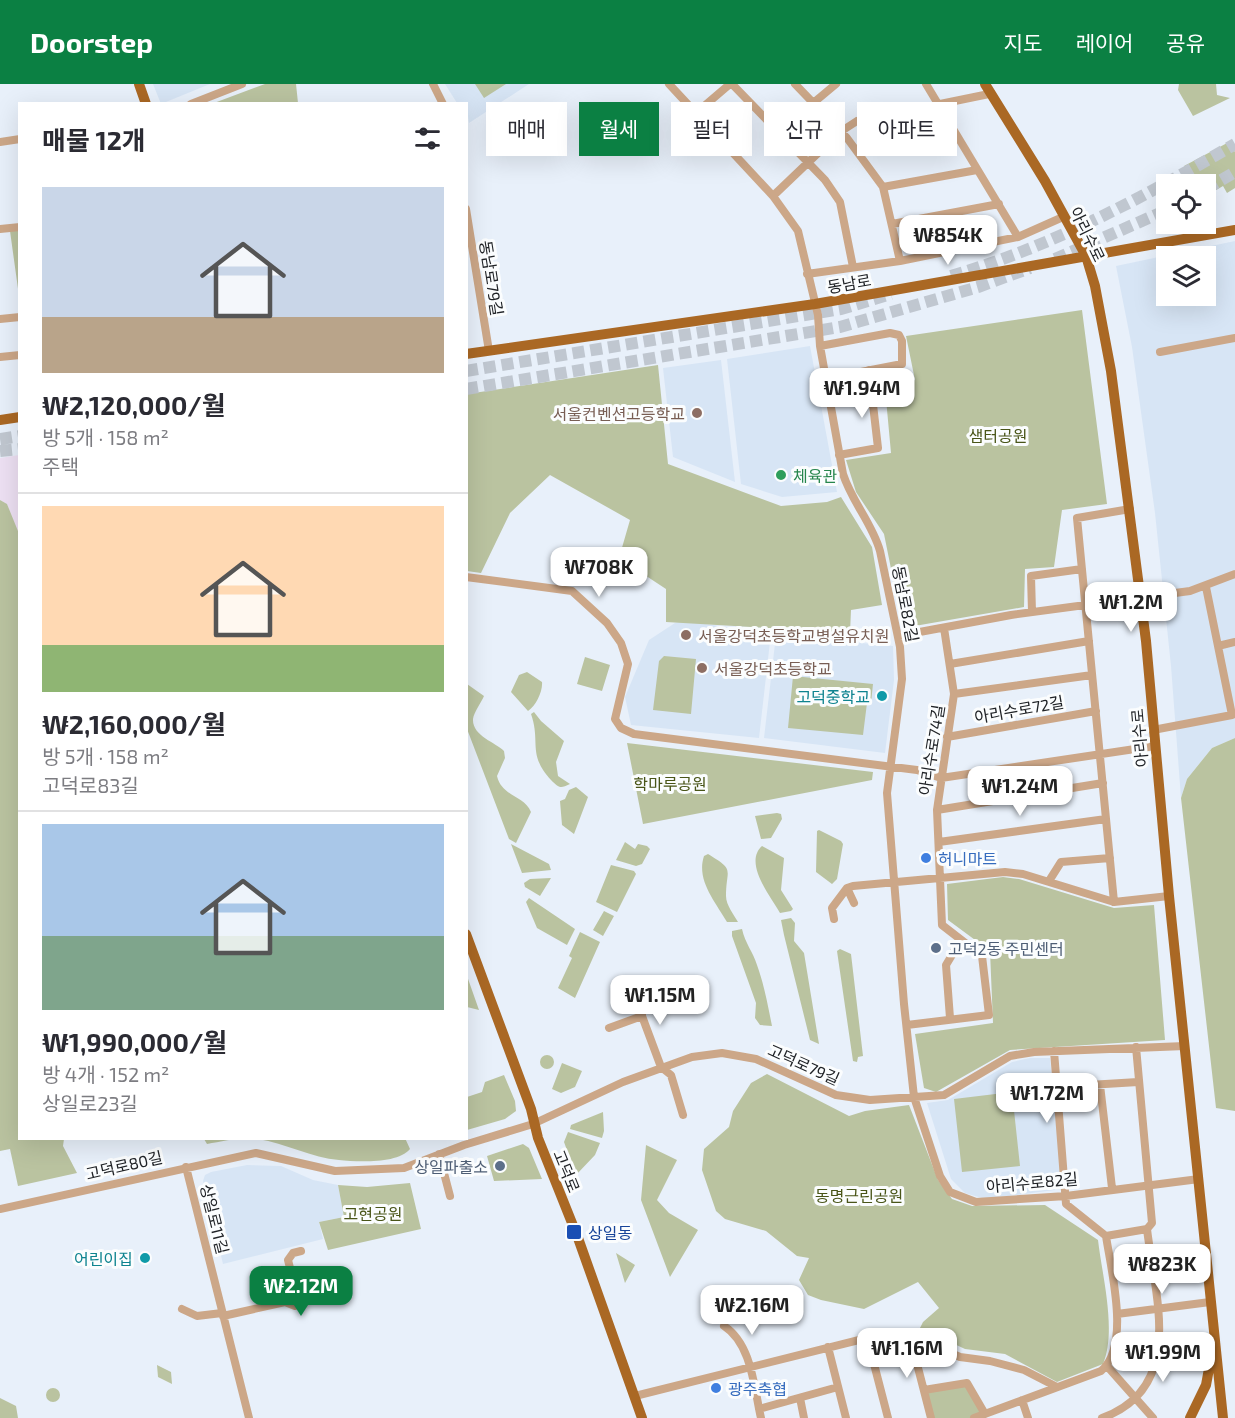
<!DOCTYPE html>
<html lang="ko">
<head>
<meta charset="utf-8">
<style>
	body { margin:0; font-family:"Exo 2","Noto Sans KR",sans-serif; background:#f7f7f7; color:#2b2b33; height:100vh; display:flex; flex-direction:column; font-size:22px; white-space:nowrap }
	* { box-sizing:border-box; margin:0 }
	p { font-size:20px; color:#7c7c81 }
	.icon { flex:none; width:33px; height:33px; fill:none; stroke:currentColor; stroke-width:2; stroke-linecap:round; stroke-linejoin:round }
	.map { position:relative; flex:1; overflow:hidden }
	.side { position:absolute; left:18px; top:18px; width:450px; height:1038px; display:flex; flex-direction:column; background:#fff; border-radius:0px; box-shadow:0 6px 24px #0002 }
	.side>* { flex:none }
	.banner { position:absolute; left:486px; top:18px; width:570px; height:54px; display:flex; gap:12px }
	.fabs { position:absolute; left:1156px; top:90px; display:grid; gap:12px }
	.fabs a { display:grid; place-items:center; width:60px; height:60px; border-radius:0px; background:#fff; box-shadow:0 6px 24px #0002; font-size:30px }
	.price { position:absolute; translate:-50% -51px; padding:0 14px; border-radius:12px; background:#fff; color:#222; font-size:20px; line-height:39px; filter:drop-shadow(0 2px 3px #0008) }
	.price::after { content:''; position:absolute; left:50%; top:36px; width:18px; height:14px; margin-left:-9px; background:inherit; clip-path:polygon(0 0,100% 0,50% 100%) }
	.price.on { background:#0b8043; color:#fff }
	ul { padding:0; list-style:none }
	li { display:grid; align-content:center; gap:12px; height:318px; padding:0 24px }
	li+li { border-top:2px solid #e1e1e2 }
	li span { display:grid; place-items:center; height:186px; border-radius:0px; color:#555 }
	li>.icon { margin-inline-start:auto }
	span .icon { width:108px; height:108px; fill:#fffc; stroke-width:1 }
	li b { font-size:26px }
	h2 { display:flex; justify-content:space-between; align-items:center; height:72px; padding:0 24px; font-size:26px }
	.tag { padding:0 21px; border-radius:0px; background:#fff; box-shadow:0 6px 24px #0002; font-size:21px; line-height:54px }
	.tag.on { background:#0b8043; color:#fff }
	header { display:flex; align-items:center; gap:36px; box-sizing:border-box; height:84px; padding:0 30px; background:#0b8043; color:#fff }
	header strong { font-size:28px }
	nav { display:flex; gap:33px; margin-inline-start:auto; font-size:21px }
	.map>svg:first-child { display:block }
	.built { fill:#d7e5f5; fill-rule:evenodd }
	.medical { fill:#ede0f3 }
	.green { fill:#bac3a0 }
	.lines { fill:none; stroke-linecap:round; stroke-linejoin:round }
	.highway-tunnel { stroke:#c0c7d0; stroke-width:12; stroke-dasharray:12 6; stroke-linecap:butt }
	.minor { stroke:#cca788; stroke-width:8 }
	.major { stroke:#aa6824; stroke-width:10 }
	.education-dot { fill:#8d6e63; stroke:#fbfdfe; stroke-width:2 }
	.leisure-dot { fill:#2e9e5b; stroke:#fbfdfe; stroke-width:2 }
	.culture-dot { fill:#0f9aa8; stroke:#fbfdfe; stroke-width:2 }
	.shop-dot { fill:#3f7fe0; stroke:#fbfdfe; stroke-width:2 }
	.service-dot { fill:#5c6f8a; stroke:#fbfdfe; stroke-width:2 }
	.transit-dot { fill:#1a4fb4; stroke:#fbfdfe; stroke-width:2 }
	.labels { text-anchor:middle; dominant-baseline:central; stroke-width:6; stroke-linejoin:round; paint-order:stroke }
	.street-label { font-size:16px; fill:#202327; stroke:#fbfdfe }
	.education-label { font-size:16px; fill:#785e54; stroke:#fbfdfe; text-anchor:start }
	.park-label { font-size:16px; fill:#495518; stroke:#fbfdfe }
	.leisure-label { font-size:16px; fill:#27864d; stroke:#fbfdfe; text-anchor:start }
	.culture-label { font-size:16px; fill:#0d838f; stroke:#fbfdfe; text-anchor:end }
	.shop-label { font-size:16px; fill:#366cbe; stroke:#fbfdfe; text-anchor:start }
	.service-label { font-size:16px; fill:#4e5e75; stroke:#fbfdfe; text-anchor:start }
	.transit-label { font-size:16px; fill:#164399; stroke:#fbfdfe; text-anchor:start }
</style>
</head>
<body>
<header>
<strong>Doorstep</strong>
<nav><a>지도</a><a>레이어</a><a>공유</a></nav>
</header>
<div class="map">
<svg width="1235" height="1334" viewBox="0 0 1235 1334">
	<rect width="100%" height="100%" fill="#e8f0fa"/>
	<!-- built -->
	<path class="built" d="M153 0H210L161 20Z
		M445 0H529L469 39 466 20 457 19Z
		M1235 157V654L1212 664 1187 695 1181 714 1171 582 1155 429 1132 263 1116 182ZM1167 172H1206V212H1167Z
		M810 262 837 408 782 413 741 400 727 275Z
		M721 276 735 398 673 373 663 284Z
		M683 537 771 549 759 654 631 641 625 613 649 556 675 539Z
		M776 551 893 562 894 596 885 669 764 654Z
		M1030 974H1050L1063 1105 985 1115 965 1109 951 1095 927 1019 948 1016 1012 978Z
		M247 1081 281 1082 313 1096 338 1101 344 1133 319 1138 323 1155 223 1180 203 1097 205 1091 211 1088Z"/>
	<!-- medical -->
	<path class="medical" d="M19 371V452L7 420 0 416V374Z"/>
	<!-- green -->
	<path class="green" d="M265 0H296L298 19H214Z
		M475 0H506L484 14Z
		M1179 0H1216L1217 11 1230 14 1193 32 1178 6Z
		M1229 58 1235 68V104L1227 109 1223 102 1206 112V100H1195L1184 82Z
		M19 146V212L10 147Z
		M1082 226 1107 420 1062 426 1054 483 1025 485 1024 523 903 544 884 450 856 408 846 376 891 369 885 304 915 296 906 252Z
		M658 281 668 380 781 422 827 418 841 413 872 463 882 521 851 526 850 549 666 538V505L619 474 630 436 550 391 510 429 481 489 467 487V310Z
		M0 416 7 420 20 452V1054L64 1055 63 1062 77 1089 18 1102 10 1065 0 1067Z
		M664 572 696 575 691 630 653 626 659 577Z
		M585 573 610 581 602 607 577 600Z
		M527 588 542 598C543 607 536 622 528 627L511 608 519 591Z
		M793 592 873 600 871 619H867L863 651 788 644Z
		M467 600 484 612C481 619 474 628 473 635 472 652 495 658 504 667L505 674 497 692C502 713 524 711 531 728L516 759 509 755 467 645Z
		M534 628 541 637 564 657 556 678 558 692 570 700C560 705 559 704 551 696 527 670 541 658 531 630Z
		M1235 654V1027L1216 1024 1181 714 1187 695 1212 664Z
		M627 659 873 688 872 696 643 740Z
		M1035 679 1039 710 980 719 976 689Z
		M576 703 588 713 574 750 562 741 560 717 565 715 569 706Z
		M777 729 781 730 782 735 771 754 761 755 755 732Z
		M819 746 841 757 843 760 837 795 832 800 816 788 817 747Z
		M625 758 635 765 638 760 647 762 650 765 642 780 636 782 616 776Z
		M511 760 549 780 551 786 522 789Z
		M762 762 784 774 781 806 793 825 791 827 780 829C771 813 743 779 762 762Z
		M708 770C736 787 726 784 726 812 726 821 734 831 738 838H727C715 817 696 796 704 772Z
		M611 781 634 787 636 790 617 828 596 818Z
		M1003 793 1019 795 1114 824 1154 821 1165 956 1010 966 936 1008 924 1004 915 950 993 939 990 867 948 836 947 800Z
		M551 794 540 812 525 803 524 799 530 795Z
		M529 814 575 845 567 861 537 844 526 818Z
		M604 827 614 832 603 852 593 846Z
		M791 834 795 839 794 857 804 869 819 960 810 956 784 851 781 836Z
		M742 845C745 859 753 868 757 881 764 900 768 922 772 942L760 941 755 934 756 919 732 852V847Z
		M580 848 600 858 575 914 558 904 572 874 569 872Z
		M840 865 851 870 863 972 858 973 857 978 853 977 837 867Z
		M467 892 479 926 467 923Z
		M540 978a7 7 0 1 1 14 0a7 7 0 1 1-14 0Z
		M562 979 582 987 575 1003 561 1009 552 1005Z
		M767 990 849 1032 865 1027 909 1021 938 1096 952 1115 972 1122 1045 1121 1098 1156C1102 1191 1117 1247 1103 1280L1057 1298 1005 1270 965 1265 920 1244 923 1238 939 1224 918 1198 864 1225 821 1216 808 1211 799 1196 809 1174 797 1172 766 1147 725 1135 716 1127 702 1086 704 1065 729 1043 733 1027 751 999Z
		M504 991 515 1017 516 1027 505 1035 467 1046V1013L482 1008 485 998Z
		M1012 1008 1020 1082 962 1088 954 1015Z
		M603 1028 604 1047 602 1054 570 1045 571 1041Z
		M568 1048 600 1059 595 1071 576 1091 564 1058Z
		M405 1054 410 1065C398 1080 357 1078 339 1076 312 1074 285 1059 258 1055 241 1053 223 1057 207 1060L204 1055Z
		M523 1060 529 1064 542 1095 494 1097 487 1072Z
		M646 1061 677 1076 657 1116 669 1129 698 1146 670 1193 641 1116Z
		M410 1099 421 1145 328 1166 319 1138 344 1133 338 1101 367 1103Z
		M616 1169 635 1181 625 1199Z
		M157 1281 171 1288 172 1300 158 1293Z
		M967 1300 984 1329 971 1334H932L925 1307Z
		M46 1311a7 7 0 1 1 14 0a7 7 0 1 1-14 0Z
		M0 1314 16 1322 18 1334H0Z"/>
	<g class="lines">
		<!-- highway-tunnel -->
		<path class="highway-tunnel" d="M1206 105 1235 88
			M1055 175 1167 126
			M951 192C1053 162 1144 113 1235 60
			M466 287 841 225 891 210
			M466 305 840 243 978 203 1030 184
			M0 355 20 352
			M0 367 20 365"/>
		<!-- minor -->
		<path class="minor" d="M433 0 443 20
			M669 0 773 112 798 147 818 231 820 262 843 390C852 418 872 439 880 467L900 563 902 595 887 709 904 920 914 1013 940 1092 950 1108 976 1118 1066 1112 1199 1095
			M732 0 825 96 840 118 853 183
			M795 0 847 54 883 103 900 177
			M926 0 1018 153
			M191 20 242 0
			M812 20 836 0
			M696 29 730 0
			M0 58 20 55
			M859 69 956 53
			M883 103 977 86
			M773 112 840 48 857 37 989 10
			M466 125 489 267
			M892 140 999 120
			M0 145 20 143
			M807 190 900 177 1018 153 1063 133
			M0 235 20 233
			M820 262 890 249 899 251 902 257V280L825 295
			M1160 268 1235 254
			M0 273 20 271
			M839 371 878 364 869 286
			M466 493 572 507 607 539 621 559 628 580 615 635 621 644 634 650 917 686 941 694 1155 662
			M1032 528 1031 492 1082 485
			M898 552 1011 531 1190 507 1235 490
			M1218 562 1235 558
			M950 580 1089 557
			M954 610 1092 591
			M1153 646 1232 631 1206 503
			M947 653 1096 627
			M937 726 1103 699
			M939 758 1106 735
			M1049 797 1061 778 1110 774
			M847 804 854 819
			M1114 818 1077 434 1130 425
			M834 835 832 824 847 804 853 802 1005 788 1023 790 1114 818 1169 812
			M642 905V932L661 983 671 991 683 1031
			M950 934 946 881 961 856
			M907 941 989 931 982 872 942 841 937 726 954 610 944 544
			M609 944 642 932
			M1100 1001 1112 1104
			M1056 1003 1138 998
			M439 1070 450 1112
			M186 1083 249 1334
			M0 1125 256 1069 335 1087 404 1084 464 1061 533 1040 623 998 692 973 722 969 756 975 836 1011 870 1016 944 1011 1010 972 1034 968 1185 962
			M1106 1152 1147 1145
			M296 1208 288 1176 293 1169 301 1167
			M182 1225 197 1232 222 1229
			M1117 1230 1210 1218
			M223 1232 285 1218 295 1222 299 1219V1211L291 1208 285 1218
			M724 1242C752 1260 754 1304 761 1334
			M867 1253 888 1334
			M923 1258 916 1276 931 1334
			M828 1263 846 1334
			M1107 1282 1153 1334
			M924 1306 967 1299 985 1330
			M635 1312 891 1248 909 1251 960 1273 990 1277 1024 1286 1057 1303
			M800 1314 804 1334
			M1022 1316 1028 1334
			M759 1325 838 1303
			M974 1334 1101 1287C1131 1262 1111 1186 1106 1152L1066 1120 1054 967
			M1102 1334C1186 1304 1155 1213 1147 1145L1152 1139 1136 963"/>
		<!-- major -->
		<path class="major" d="M139 0 146 20
			M985 0 1045 97 1086 172 1095 202 1111 287 1146 557 1169 812 1223 1334
			M466 270 815 220 1235 146
			M0 336 20 333
			M466 850 531 1025 538 1054 578 1154 642 1334
			M1190 1334 1206 1301 1213 1263"/>
	</g>
	<!-- markers -->
	<g class="education-dot">
		<circle cx="697" cy="329" r="6"/>
		<circle cx="686" cy="551" r="6"/>
		<circle cx="702" cy="584" r="6"/>
	</g>
	<circle class="leisure-dot" cx="781" cy="391" r="6"/>
	<g class="culture-dot">
		<circle cx="882" cy="612" r="6"/>
		<circle cx="145" cy="1174" r="6"/>
	</g>
	<g class="shop-dot">
		<circle cx="926" cy="774" r="6"/>
		<circle cx="716" cy="1304" r="6"/>
	</g>
	<g class="service-dot">
		<circle cx="936" cy="864" r="6"/>
		<circle cx="500" cy="1082" r="6"/>
	</g>
	<rect class="transit-dot" x="566" y="1140" width="16" height="16" rx="3"/>
	<g class="labels">
		<!-- street labels -->
		<g class="street-label">
			<text transform="translate(1088 150) rotate(64)">아리수로</text>
			<text transform="translate(492 194) rotate(81)">동남로79길</text>
			<text transform="translate(849 199) rotate(-10)">동남로</text>
			<text transform="translate(906 520) rotate(79)">동남로82길</text>
			<text transform="translate(1019 625) rotate(-10)">아리수로72길</text>
			<text transform="translate(1139 654) rotate(-95)">아리수로</text>
			<text transform="translate(931 666) rotate(-81)">아리수로74길</text>
			<text transform="translate(804 980) rotate(24)">고덕로79길</text>
			<text transform="translate(124 1081) rotate(-13)">고덕로80길</text>
			<text transform="translate(567 1087) rotate(68)">고덕로</text>
			<text transform="translate(1032 1098) rotate(-5)">아리수로82길</text>
			<text transform="translate(215 1135) rotate(76)">상일로11길</text>
		</g>
		<!-- education labels -->
		<g class="education-label">
			<text x="685" y="329" text-anchor="end">서울컨벤션고등학교</text>
			<text x="698" y="551">서울강덕초등학교병설유치원</text>
			<text x="714" y="584">서울강덕초등학교</text>
		</g>
		<!-- park labels -->
		<g class="park-label">
			<text x="998" y="351">샘터공원</text>
			<text x="670" y="699">학마루공원</text>
			<text x="859" y="1111">동명근린공원</text>
			<text x="373" y="1129">고현공원</text>
		</g>
		<!-- leisure labels -->
		<g class="leisure-label">
			<text x="793" y="391">체육관</text>
		</g>
		<!-- culture labels -->
		<g class="culture-label">
			<text x="870" y="612">고덕중학교</text>
			<text x="133" y="1174">어린이집</text>
		</g>
		<!-- shop labels -->
		<g class="shop-label">
			<text x="938" y="774">허니마트</text>
			<text x="728" y="1304">광주축협</text>
		</g>
		<!-- service labels -->
		<g class="service-label">
			<text x="948" y="864">고덕2동 주민센터</text>
			<text x="488" y="1082" text-anchor="end">상일파출소</text>
		</g>
		<!-- transit labels -->
		<g class="transit-label">
			<text x="588" y="1148">상일동</text>
		</g>
	</g>
</svg>
<div class="fabs">
<a><svg class="icon" aria-label="locate" viewBox="0 0 24 24"><circle cx="12" cy="12" r="6"/><path d="M12 2v4M12 18v4M2 12h4M18 12h4"/></svg></a>
<a><svg class="icon" aria-label="layers" viewBox="0 0 24 24"><path d="M12 4l9 5-9 5-9-5zM3 14l9 5 9-5"/></svg></a>
</div>
<b class="price" style="left:948px;top:182px">₩854K</b>
<b class="price" style="left:862px;top:335px">₩1.94M</b>
<b class="price" style="left:599px;top:514px">₩708K</b>
<b class="price" style="left:1131px;top:549px">₩1.2M</b>
<b class="price" style="left:1020px;top:733px">₩1.24M</b>
<b class="price" style="left:660px;top:942px">₩1.15M</b>
<b class="price" style="left:1047px;top:1040px">₩1.72M</b>
<b class="price" style="left:1162px;top:1211px">₩823K</b>
<b class="price on" style="left:301px;top:1233px">₩2.12M</b>
<b class="price" style="left:752px;top:1252px">₩2.16M</b>
<b class="price" style="left:907px;top:1295px">₩1.16M</b>
<b class="price" style="left:1163px;top:1299px">₩1.99M</b>
<div class="banner">
<a class="tag">매매</a>
<a class="tag on">월세</a>
<a class="tag">필터</a>
<a class="tag">신규</a>
<a class="tag">아파트</a>
</div>
<section class="side">
<h2>매물 12개<svg class="icon" aria-label="filters" viewBox="0 0 24 24"><path d="M4 7h16M4 17h16"/><circle cx="9" cy="7" r="2"/><circle cx="15" cy="17" r="2"/></svg></h2>
<ul>
<li><span style="background:linear-gradient(#c9d6e8 70%,#b9a48a 0)"><svg class="icon" aria-label="home" viewBox="0 0 24 24"><path d="M3 11l9-7 9 7M6 9v11h12V9"/></svg></span><div><b>₩2,120,000/월</b><p>방 5개 · 158 m²</p><p>주택</p></div></li>
<li><span style="background:linear-gradient(#ffd9b3 75%,#8fb573 0)"><svg class="icon" aria-label="home" viewBox="0 0 24 24"><path d="M3 11l9-7 9 7M6 9v11h12V9"/></svg></span><div><b>₩2,160,000/월</b><p>방 5개 · 158 m²</p><p>고덕로83길</p></div></li>
<li><span style="background:linear-gradient(#a9c7e8 60%,#7fa58c 0)"><svg class="icon" aria-label="home" viewBox="0 0 24 24"><path d="M3 11l9-7 9 7M6 9v11h12V9"/></svg></span><div><b>₩1,990,000/월</b><p>방 4개 · 152 m²</p><p>상일로23길</p></div></li>
</ul>
</section>
</div>
</body>
</html>
